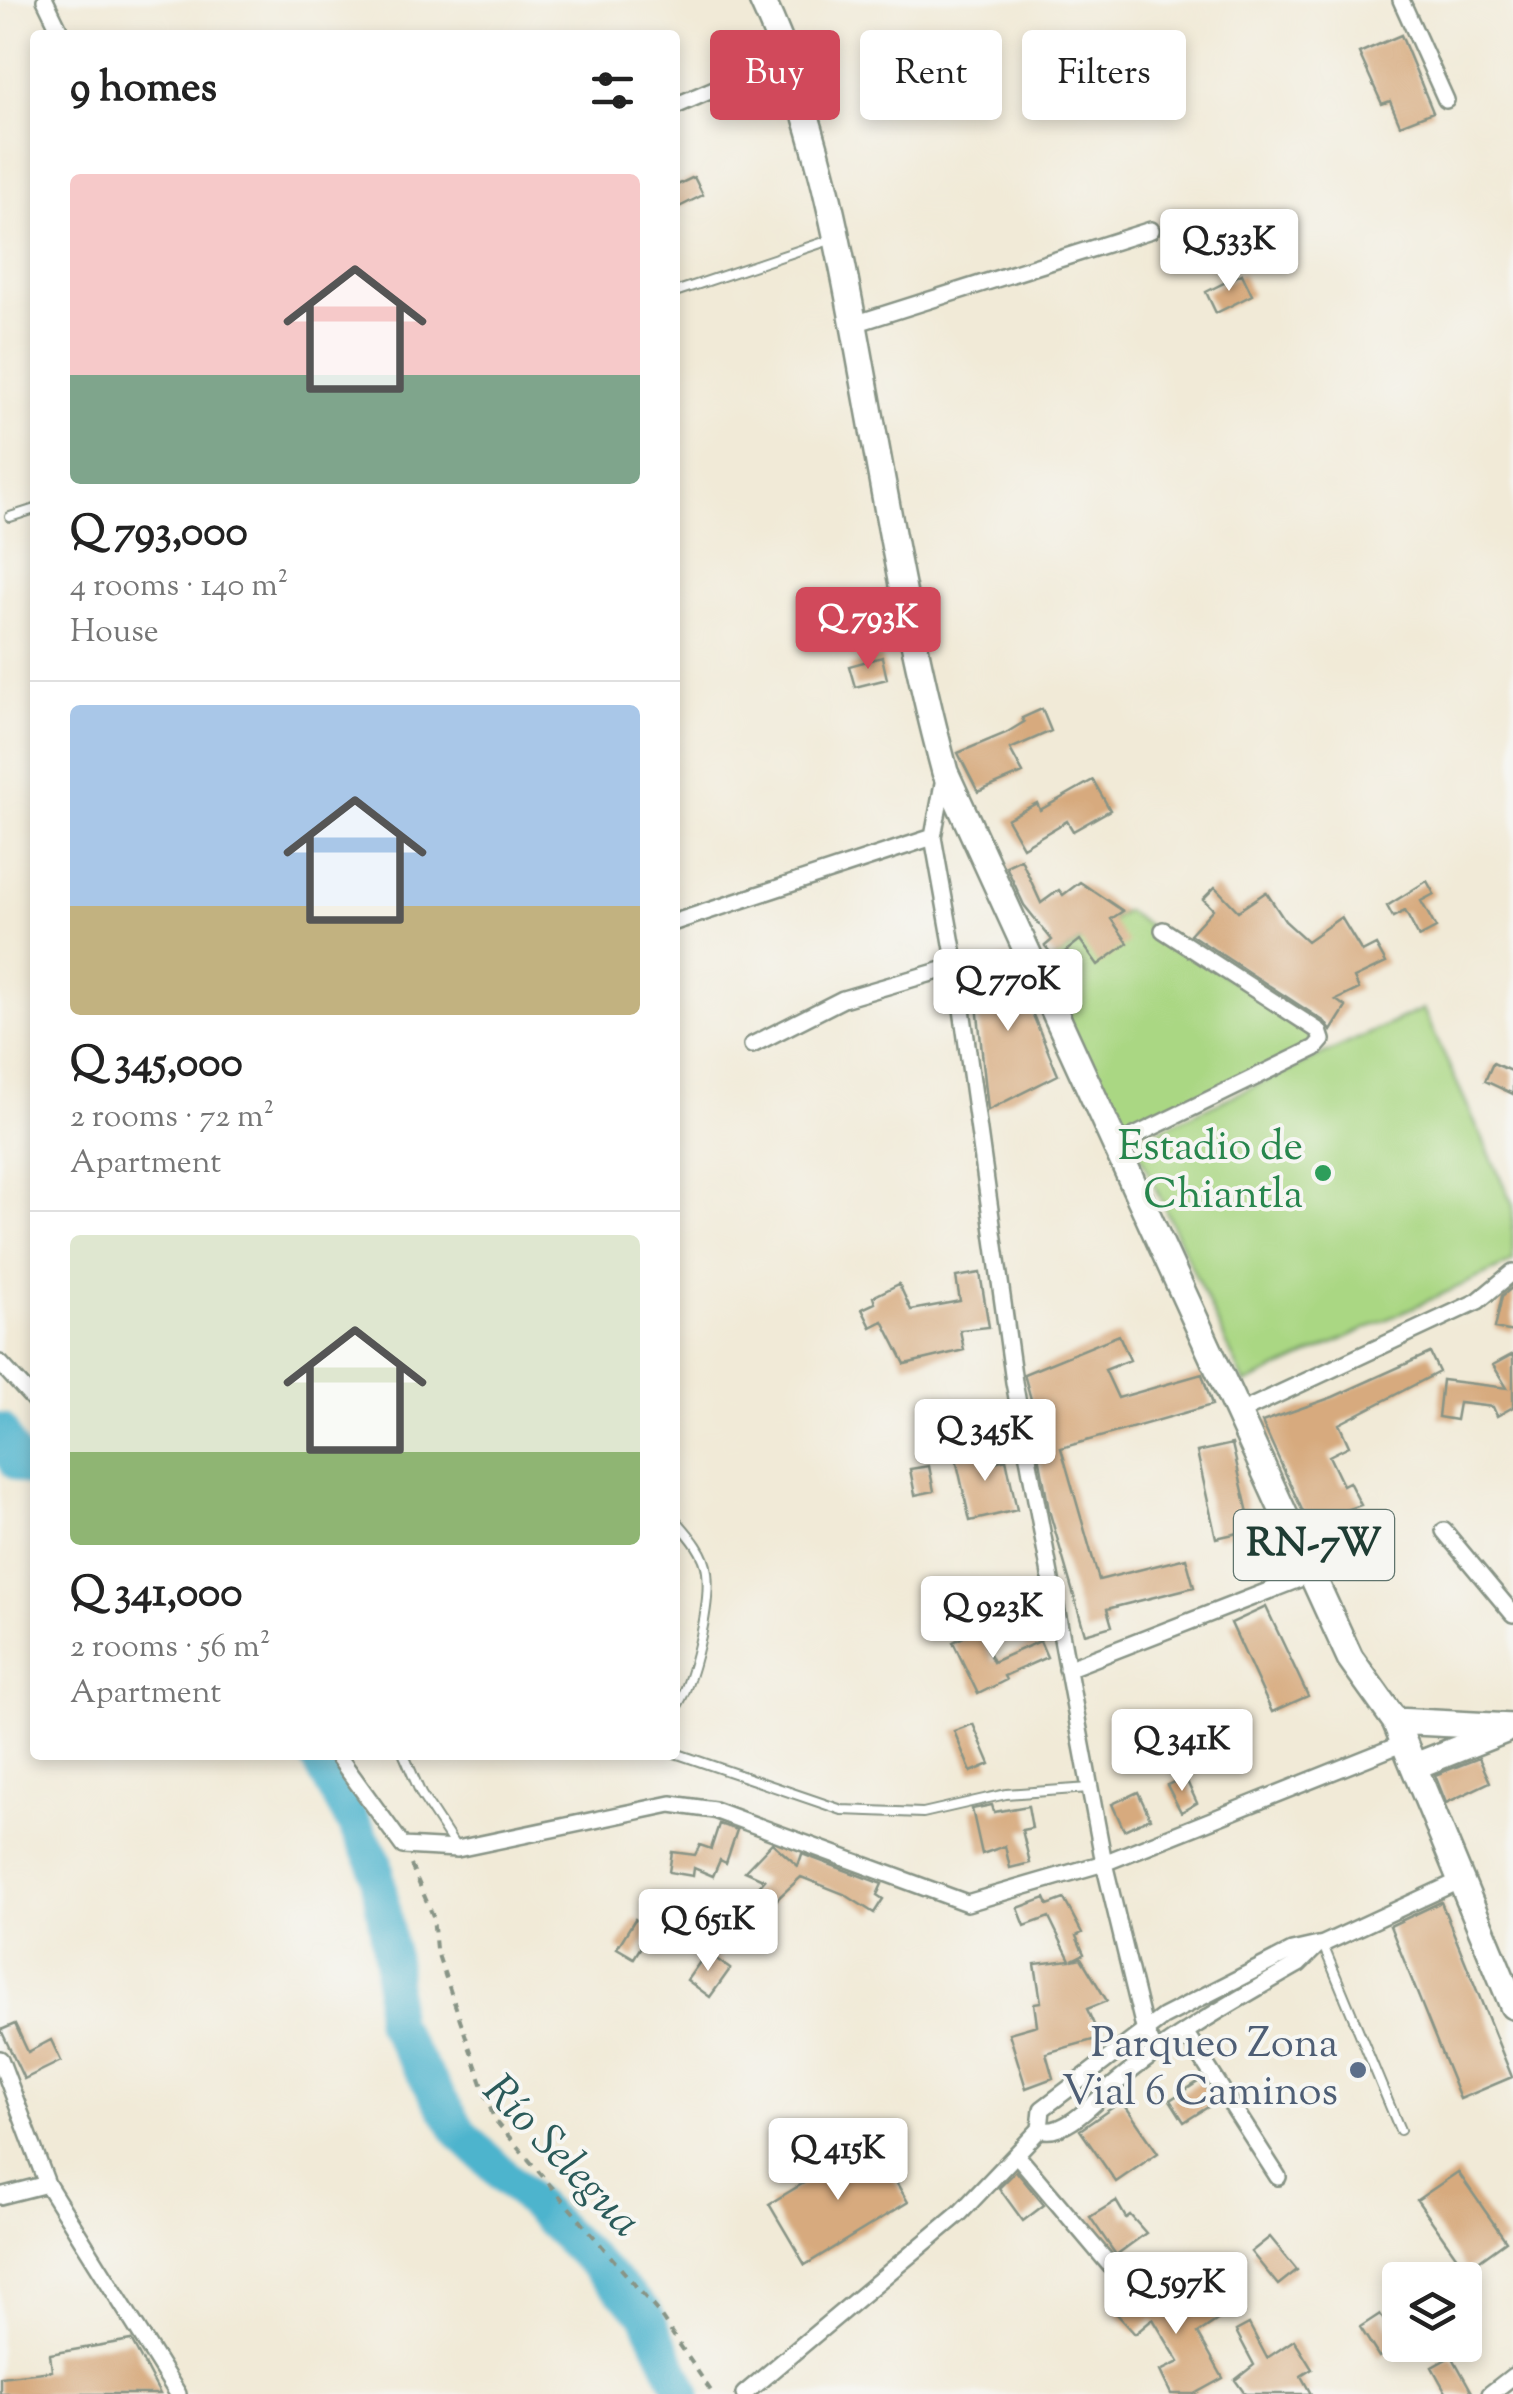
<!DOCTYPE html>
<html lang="en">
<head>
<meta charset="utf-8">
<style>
	body { margin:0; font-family:"Sorts Mill Goudy",serif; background:#f6f6f6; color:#222; height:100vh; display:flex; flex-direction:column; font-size:38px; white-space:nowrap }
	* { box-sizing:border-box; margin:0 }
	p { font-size:32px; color:#767676 }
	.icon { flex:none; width:55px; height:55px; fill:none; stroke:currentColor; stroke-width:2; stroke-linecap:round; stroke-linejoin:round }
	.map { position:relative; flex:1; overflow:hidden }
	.details { position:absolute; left:30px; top:30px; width:650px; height:1730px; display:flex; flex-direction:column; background:#fff; border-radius:10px; box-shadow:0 5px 15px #0003 }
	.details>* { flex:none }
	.guide { position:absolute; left:710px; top:30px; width:652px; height:90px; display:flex; gap:20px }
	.buttons { position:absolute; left:1382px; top:2262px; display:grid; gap:20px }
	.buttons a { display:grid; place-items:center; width:100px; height:100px; border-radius:10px; background:#fff; box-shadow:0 5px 15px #0003; font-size:50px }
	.price { position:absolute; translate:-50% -85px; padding:0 22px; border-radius:10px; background:#fff; color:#222; font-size:32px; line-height:65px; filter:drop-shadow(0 2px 5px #0008) }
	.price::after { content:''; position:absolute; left:50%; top:60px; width:30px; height:22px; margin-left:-15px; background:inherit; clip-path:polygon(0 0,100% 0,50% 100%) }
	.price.current { background:#d1495b; color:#fff }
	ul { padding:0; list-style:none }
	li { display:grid; align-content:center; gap:20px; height:530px; padding:0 40px }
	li+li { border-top:2px solid #e0e0e0 }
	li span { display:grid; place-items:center; height:310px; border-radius:10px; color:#555 }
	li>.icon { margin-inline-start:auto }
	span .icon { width:180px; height:180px; fill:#fffc; stroke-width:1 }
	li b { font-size:42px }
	h2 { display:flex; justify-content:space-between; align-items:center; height:120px; padding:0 40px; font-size:42px }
	.chip { padding:0 35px; border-radius:10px; background:#fff; box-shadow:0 5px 15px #0003; font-size:35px; line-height:90px }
	.chip.current { background:#d1495b; color:#fff }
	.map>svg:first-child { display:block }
	.green { fill:#aad783; stroke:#648a5c; stroke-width:2.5 }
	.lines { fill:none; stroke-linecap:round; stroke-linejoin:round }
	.river { stroke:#4eb4cd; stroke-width:35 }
	.building { fill:#d7aa7e }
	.service-casing { stroke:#889486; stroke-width:12 }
	.minor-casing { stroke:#889486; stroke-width:20 }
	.primary-casing { stroke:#889486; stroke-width:30 }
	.path { stroke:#889486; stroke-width:4; stroke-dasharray:8 8; stroke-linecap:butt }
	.service { stroke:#fff; stroke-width:8 }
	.minor { stroke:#fff; stroke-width:15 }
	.primary { stroke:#fff; stroke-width:25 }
	.leisure-dot { fill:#2e9e5b; stroke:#f6f6f2; stroke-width:4 }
	.service-dot { fill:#5c6f8a; stroke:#f6f6f2; stroke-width:4 }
	.labels { text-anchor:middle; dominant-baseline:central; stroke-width:8; stroke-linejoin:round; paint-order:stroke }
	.shield { fill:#f6f6f2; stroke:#60746d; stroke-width:2.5 }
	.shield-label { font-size:40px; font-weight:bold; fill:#1f3d34 }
	.leisure-label { font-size:42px; fill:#27864d; stroke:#f6f6f2; text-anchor:end }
	.service-label { font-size:42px; fill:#4e5e75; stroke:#f6f6f2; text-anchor:end }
	.water-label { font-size:45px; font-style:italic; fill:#2b5b5a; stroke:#f6f6f2 }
</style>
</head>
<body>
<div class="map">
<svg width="1513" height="2394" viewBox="0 0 1513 2394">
	<rect width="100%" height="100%" fill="#f6f6f2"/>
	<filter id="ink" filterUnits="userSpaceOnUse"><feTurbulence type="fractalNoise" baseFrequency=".01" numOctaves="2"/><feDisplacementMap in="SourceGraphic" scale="20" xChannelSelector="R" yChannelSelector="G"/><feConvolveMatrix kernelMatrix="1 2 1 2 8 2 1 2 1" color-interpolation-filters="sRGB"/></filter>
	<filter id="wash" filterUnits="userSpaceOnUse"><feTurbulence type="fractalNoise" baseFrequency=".0048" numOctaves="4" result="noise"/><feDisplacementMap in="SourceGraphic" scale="40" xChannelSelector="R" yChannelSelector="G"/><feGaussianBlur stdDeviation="2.25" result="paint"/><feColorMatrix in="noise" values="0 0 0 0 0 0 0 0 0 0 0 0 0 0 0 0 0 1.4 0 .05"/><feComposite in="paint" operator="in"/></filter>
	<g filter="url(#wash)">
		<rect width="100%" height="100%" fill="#f1ead7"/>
		<!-- green -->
		<path class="green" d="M1126 911 1309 1031 1313 1046 1120 1138 1040 969Z
			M1423 1009 1513 1205V1262L1245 1384 1134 1141Z"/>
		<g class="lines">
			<!-- river -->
			<path class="river" d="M0 1430 17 1463 35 1471
				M316 1755 375 1862 392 1964V2022L462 2135 645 2312 684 2394"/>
		</g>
		<g id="blocks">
			<!-- building -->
			<path class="building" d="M1401 35 1433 112 1400 125 1390 101 1382 104 1359 53Z
				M694 177 703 195 675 209V186Z
				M1242 274 1252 295 1216 313 1206 292Z
				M878 597 883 612 875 614 878 625 848 634 840 608Z
				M882 657 887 679 855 687 849 666Z
				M1042 709 1051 731 1010 749 1023 773 978 792 958 753 1006 733 1024 722 1022 718Z
				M1093 780 1110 810 1073 831 1067 821 1023 847 1007 819 1037 803 1040 810Z
				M1021 859 1041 903 1059 890 1063 895 1080 882 1123 911 1111 919 1128 943 1098 965 1080 940 1056 959 1045 946 1052 940 1024 905 1006 866Z
				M1427 881 1434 894 1421 901 1436 928 1419 937 1405 911 1393 917 1387 906Z
				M1215 887 1238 911 1266 892 1285 921 1307 941 1341 917 1362 952 1376 945 1386 963 1354 978 1359 989 1336 1000 1346 1007 1331 1031 1325 1022 1190 934 1213 909 1203 899Z
				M1008 955 1058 1075 988 1110 973 966Z
				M1493 1063 1513 1072V1094L1485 1081Z
				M980 1273 989 1327 960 1330 964 1350 905 1364 883 1321 871 1327 862 1309 875 1303 873 1297 899 1284 911 1310 960 1301 956 1277Z
				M1513 1287V1332L1495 1328 1502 1296Z
				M1119 1335 1130 1360 1105 1370 1118 1398 1202 1374 1212 1405 1061 1448 1099 1580 1186 1558 1194 1587 1107 1609 1112 1626 1085 1634 1049 1510 1033 1422 1037 1421 1024 1374Z
				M1430 1353 1439 1372 1339 1424 1349 1446 1329 1456 1343 1485 1349 1482 1361 1505 1308 1523 1262 1422 1333 1397Z
				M1513 1354V1407L1497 1416 1493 1407 1459 1403 1456 1420 1438 1417 1442 1380 1507 1388 1493 1365Z
				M978 1444 983 1465 1006 1459 1017 1510 970 1521 954 1450Z
				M1232 1444 1252 1530 1216 1538 1197 1452Z
				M929 1466 934 1491 915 1495 910 1469Z
				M1266 1607 1308 1696 1272 1712 1231 1623Z
				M978 1630 993 1662 1040 1641 1047 1657 1004 1676 1006 1680 978 1694 953 1642Z
				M973 1724 990 1764 971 1772 954 1731Z
				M1479 1758 1490 1782 1446 1803 1435 1775Z
				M1185 1777 1197 1803 1181 1812 1167 1785Z
				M1138 1792 1150 1818 1124 1830 1112 1804Z
				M992 1805 994 1812 1028 1806 1032 1828 1022 1830 1030 1863 1010 1868 1005 1846 982 1854 972 1809Z
				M719 1824 737 1830 726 1863 720 1860 713 1876 694 1868 693 1876 669 1872 672 1852 695 1855 700 1845 711 1849Z
				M772 1843 798 1866 802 1854 882 1884 877 1895 883 1899 874 1913 844 1894 801 1877 762 1913 747 1900 765 1880 745 1871Z
				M1045 1898 1048 1905 1064 1899 1082 1933 1076 1936 1084 1954 1072 1960 1081 1958 1107 2001 1087 2009 1100 2038 1046 2053 1053 2078 1026 2088 1009 2033 1037 2025 1034 2003 1041 2002 1035 1964 1070 1960 1049 1917 1025 1926 1018 1908Z
				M1441 1902 1512 2077 1460 2099 1390 1926Z
				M635 1919 652 1929 634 1958 617 1948Z
				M707 1952 730 1969 710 1997 687 1980Z
				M15 2024 28 2052 51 2040 61 2061 24 2079 1 2030Z
				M1201 2080 1216 2102 1184 2122 1170 2100Z
				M1122 2101 1158 2153 1116 2182 1080 2130Z
				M872 2142 908 2202 805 2265 769 2204Z
				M1016 2171 1044 2205 1023 2221 999 2188Z
				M1458 2172 1506 2241 1466 2270 1417 2200Z
				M1116 2201 1126 2218 1130 2215 1146 2233 1116 2255 1090 2217Z
				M1270 2237 1297 2270 1278 2285 1251 2252Z
				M1160 2280 1184 2318 1210 2299 1222 2317 1198 2333 1223 2378 1194 2394H1171L1160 2371 1179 2362 1153 2319 1135 2334 1116 2313 1124 2302Z
				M1380 2314 1399 2344 1379 2357 1360 2327Z
				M1249 2324 1267 2358 1294 2340 1312 2369 1301 2376 1311 2394H1245L1235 2380 1254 2365 1236 2331Z
				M131 2340 160 2394H0V2377L52 2371 50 2354Z
				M1452 2356 1473 2394H1447L1432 2367Z"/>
		</g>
	</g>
	<g filter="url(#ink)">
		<use href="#blocks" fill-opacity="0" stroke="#889486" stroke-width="2.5"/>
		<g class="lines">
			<!-- service casing -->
			<g class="service-casing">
				<path id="service" d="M675 292 833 239
					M10 517 35 509
					M675 1519C688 1534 705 1552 707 1572 711 1605 693 1684 675 1709
					M675 1753 842 1810 923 1813 1006 1794 1089 1788
					M404 1755 421 1794 457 1849
					M1323 1945 1400 2130"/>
			</g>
			<!-- minor casing -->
			<g class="minor-casing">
				<path id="minor" d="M45 0 62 35
					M1401 0 1446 100
					M675 106 788 57
					M854 324 1151 230
					M945 773 933 837 956 966 1014 1382 1104 1863 1144 2028 1155 2051
					M675 922 933 837
					M752 1045 843 999 956 966
					M1116 1145 1315 1048 1322 1040 1319 1031 1163 930
					M0 1363 35 1401
					M1240 1412 1478 1301 1513 1272
					M1444 1531 1513 1614
					M1067 1669 1325 1569
					M337 1755 403 1846 457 1849 671 1804 714 1810 967 1903 1104 1863 1404 1743
					M1185 2032 1278 2177
					M0 2059 47 2184 178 2394
					M1040 2129C1065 2138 1098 2098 1116 2083 1172 2036 1236 2000 1299 1964L1317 1946
					M1016 2154 1114 2270
					M0 2196 47 2184
					M744 2394 960 2213 1040 2129 1042 2109 1163 2017 1292 1951 1323 1944 1461 1880
					M1490 2394 1513 2376"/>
			</g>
			<!-- primary casing -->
			<g class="primary-casing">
				<path id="primary" d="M762 0C815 114 839 241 861 364 886 501 909 638 945 772L1350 1658 1395 1721 1513 2006
					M1395 1721 1513 1727
					M1415 1766 1503 1731"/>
			</g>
			<!-- path -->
			<path class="path" d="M411 1865 433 1916 436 1949 494 2119 657 2311 713 2394"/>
			<!-- service -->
			<use href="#service" class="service"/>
			<!-- minor -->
			<use href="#minor" class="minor"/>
			<!-- primary -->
			<use href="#primary" class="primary"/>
		</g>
	</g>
	<!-- markers -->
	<circle class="leisure-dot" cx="1323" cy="1173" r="10"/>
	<circle class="service-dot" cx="1358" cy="2070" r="10"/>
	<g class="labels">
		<!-- shield labels -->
		<rect class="shield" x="1234" y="1510" width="160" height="70" rx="8"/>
		<g class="shield-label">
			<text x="1314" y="1545">RN-7W</text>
		</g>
		<!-- leisure labels -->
		<g class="leisure-label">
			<text x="1303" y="1149">Estadio de<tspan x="1303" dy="48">Chiantla</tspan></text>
		</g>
		<!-- service labels -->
		<g class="service-label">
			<text x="1338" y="2046">Parqueo Zona<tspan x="1338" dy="48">Vial 6 Caminos</tspan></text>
		</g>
		<!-- water labels -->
		<g class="water-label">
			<text transform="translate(560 2158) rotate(46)">Río Selegua</text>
		</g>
	</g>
</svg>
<div class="buttons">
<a><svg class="icon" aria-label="layers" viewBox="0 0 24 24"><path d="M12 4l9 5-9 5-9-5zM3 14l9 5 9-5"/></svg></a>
</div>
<b class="price" style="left:1229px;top:294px">Q 533K</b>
<b class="price current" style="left:868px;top:672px">Q 793K</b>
<b class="price" style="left:1008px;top:1034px">Q 770K</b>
<b class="price" style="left:985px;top:1484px">Q 345K</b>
<b class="price" style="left:993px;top:1661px">Q 923K</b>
<b class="price" style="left:1182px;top:1794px">Q 341K</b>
<b class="price" style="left:708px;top:1974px">Q 651K</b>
<b class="price" style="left:838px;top:2203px">Q 415K</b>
<b class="price" style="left:1176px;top:2337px">Q 597K</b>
<div class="guide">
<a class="chip current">Buy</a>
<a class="chip">Rent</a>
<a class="chip">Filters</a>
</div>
<section class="details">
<h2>9 homes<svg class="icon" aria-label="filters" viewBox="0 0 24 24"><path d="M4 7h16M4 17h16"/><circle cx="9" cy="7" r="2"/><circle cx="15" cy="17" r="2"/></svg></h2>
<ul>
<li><span style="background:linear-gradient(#f6c9c9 65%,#7fa58c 0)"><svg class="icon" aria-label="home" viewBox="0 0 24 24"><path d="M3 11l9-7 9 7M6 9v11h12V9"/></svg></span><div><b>Q 793,000</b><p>4 rooms · 140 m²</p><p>House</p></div></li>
<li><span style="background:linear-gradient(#a9c7e8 65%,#c2b280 0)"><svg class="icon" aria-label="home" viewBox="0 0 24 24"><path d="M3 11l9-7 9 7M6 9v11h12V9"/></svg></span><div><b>Q 345,000</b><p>2 rooms · 72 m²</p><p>Apartment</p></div></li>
<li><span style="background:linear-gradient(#dfe7d0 70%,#8fb573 0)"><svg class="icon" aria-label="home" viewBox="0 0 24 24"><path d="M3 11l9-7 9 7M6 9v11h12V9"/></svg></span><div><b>Q 341,000</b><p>2 rooms · 56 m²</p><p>Apartment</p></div></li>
</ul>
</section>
</div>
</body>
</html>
